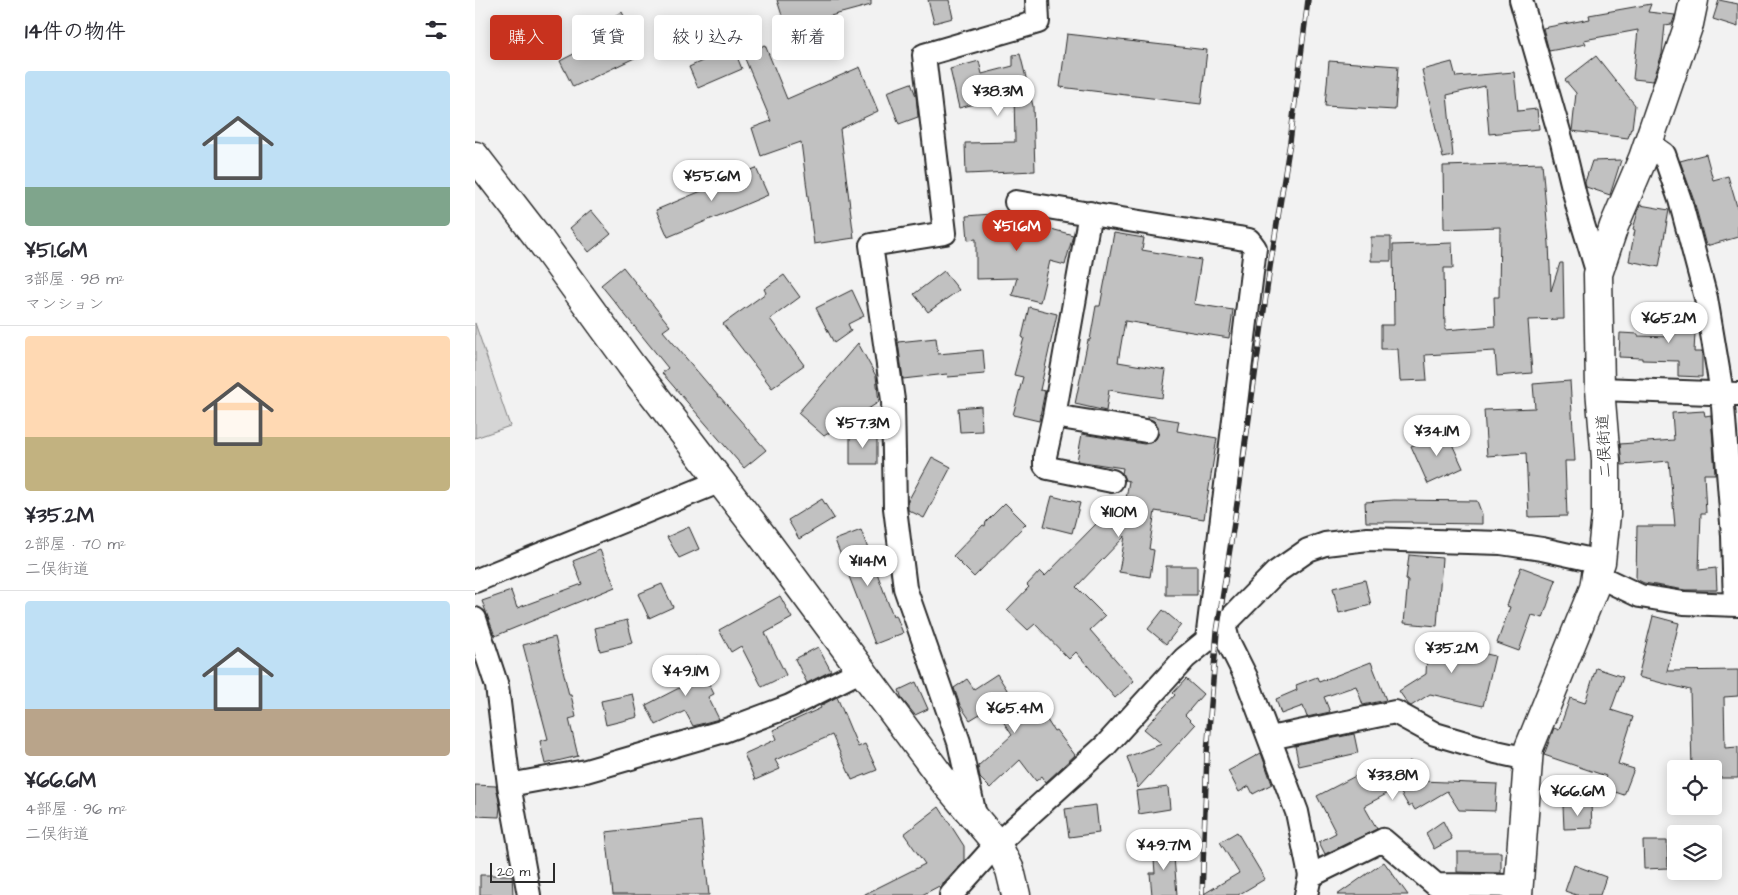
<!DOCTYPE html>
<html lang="ja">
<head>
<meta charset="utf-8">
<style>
	body { margin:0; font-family:"Architects Daughter","Klee One",sans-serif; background:#f2f2f3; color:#2b2b33; height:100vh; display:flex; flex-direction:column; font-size:19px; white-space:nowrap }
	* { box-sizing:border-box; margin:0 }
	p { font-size:16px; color:#7c7c81 }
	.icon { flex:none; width:28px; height:28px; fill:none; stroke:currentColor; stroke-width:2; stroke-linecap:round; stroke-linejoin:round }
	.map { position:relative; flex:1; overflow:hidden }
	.side { display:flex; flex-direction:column; background:#fff; width:475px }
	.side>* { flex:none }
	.hud { position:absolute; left:15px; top:15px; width:475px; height:45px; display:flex; gap:10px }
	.buttons { position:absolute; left:1192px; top:760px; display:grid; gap:10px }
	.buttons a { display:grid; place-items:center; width:55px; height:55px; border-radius:5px; background:#fff; box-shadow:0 2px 12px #0003; font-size:25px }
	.scale { position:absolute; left:15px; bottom:12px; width:65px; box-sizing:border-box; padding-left:5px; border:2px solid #2b2b2b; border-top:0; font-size:14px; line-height:18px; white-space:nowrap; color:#2b2b2b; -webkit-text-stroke:4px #fff; paint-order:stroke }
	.price { position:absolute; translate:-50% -42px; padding:0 11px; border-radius:18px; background:#fff; color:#222; font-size:16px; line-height:32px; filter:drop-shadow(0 1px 2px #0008) }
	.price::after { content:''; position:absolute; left:50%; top:30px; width:15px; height:11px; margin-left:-8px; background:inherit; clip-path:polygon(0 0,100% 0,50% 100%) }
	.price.selected { background:#c8321e; color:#fff }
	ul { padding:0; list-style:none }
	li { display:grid; align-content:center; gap:10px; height:265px; padding:0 25px }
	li+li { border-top:1px solid #e1e1e2 }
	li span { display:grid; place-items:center; height:155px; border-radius:5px; color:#555 }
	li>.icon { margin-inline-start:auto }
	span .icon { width:90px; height:90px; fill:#fffc; stroke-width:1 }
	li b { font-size:21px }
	h2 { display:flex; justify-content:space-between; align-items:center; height:60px; padding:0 25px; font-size:21px }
	.chip { padding:0 18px; border-radius:5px; background:#fff; box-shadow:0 2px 12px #0003; font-size:18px; line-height:45px }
	.chip.selected { background:#c8321e; color:#fff }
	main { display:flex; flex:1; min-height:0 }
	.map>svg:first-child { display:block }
	.green { fill:#d5d5d5; stroke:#808080 }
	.building { fill:#c1c1c1; stroke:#2b2b2b }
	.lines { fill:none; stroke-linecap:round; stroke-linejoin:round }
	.minor-casing { stroke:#2b2b2b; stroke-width:26 }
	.tertiary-casing { stroke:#2b2b2b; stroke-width:31 }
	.minor { stroke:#fff; stroke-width:22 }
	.tertiary { stroke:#fff; stroke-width:28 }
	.rail-casing { stroke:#2b2b2b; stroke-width:5.5 }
	.rail { stroke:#fff; stroke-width:4; stroke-dasharray:11; stroke-linecap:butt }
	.labels { text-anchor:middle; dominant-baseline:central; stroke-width:4; stroke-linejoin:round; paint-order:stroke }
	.street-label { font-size:16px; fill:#2b2b2b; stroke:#fff }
</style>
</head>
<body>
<main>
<section class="side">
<h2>14件の物件<svg class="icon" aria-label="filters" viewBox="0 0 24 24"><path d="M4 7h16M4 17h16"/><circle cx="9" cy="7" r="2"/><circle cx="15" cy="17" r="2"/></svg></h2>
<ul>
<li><span style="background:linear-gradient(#bfe0f5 75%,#7fa58c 0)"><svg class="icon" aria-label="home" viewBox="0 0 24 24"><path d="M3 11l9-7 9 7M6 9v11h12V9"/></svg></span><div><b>¥51.6M</b><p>3部屋 · 98 m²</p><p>マンション</p></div></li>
<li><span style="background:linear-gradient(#ffd9b3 65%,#c2b280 0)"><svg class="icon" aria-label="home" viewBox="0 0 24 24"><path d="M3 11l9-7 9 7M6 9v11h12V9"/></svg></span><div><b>¥35.2M</b><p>2部屋 · 70 m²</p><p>二俣街道</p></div></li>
<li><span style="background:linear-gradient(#bfe0f5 70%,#b9a48a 0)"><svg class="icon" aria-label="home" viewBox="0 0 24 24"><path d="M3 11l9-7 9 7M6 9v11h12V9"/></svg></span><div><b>¥66.6M</b><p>4部屋 · 96 m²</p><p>二俣街道</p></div></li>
</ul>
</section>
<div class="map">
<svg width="1263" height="895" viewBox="0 0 1263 895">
	<rect width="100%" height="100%" fill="#f2f2f2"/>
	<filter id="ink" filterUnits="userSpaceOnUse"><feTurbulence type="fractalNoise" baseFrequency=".02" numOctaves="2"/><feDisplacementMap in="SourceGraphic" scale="10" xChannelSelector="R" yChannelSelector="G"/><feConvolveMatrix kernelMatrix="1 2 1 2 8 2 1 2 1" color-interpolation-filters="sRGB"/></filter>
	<g filter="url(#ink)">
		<!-- green -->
		<path class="green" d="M0 323 35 426 0 438Z"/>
		<!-- building -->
		<path class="building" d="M302 0H396V5L311 28Z
			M453 0H474L478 18 459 23Z
			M1244 0 1263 4V27L1238 19Z
			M1176 4 1173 12 1200 15 1197 24 1190 25 1187 54 1178 81 1158 79 1163 30 1109 40 1111 44 1074 51 1068 28 1115 19 1114 15Z
			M147 12 168 54 98 87 85 61 124 41 117 27Z
			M592 34 732 50 726 104 585 87Z
			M290 45 312 99 385 67 403 111 365 129 379 238 339 244 326 142 286 156 277 128 296 121 268 54Z
			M258 47 267 69 223 88 214 67Z
			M545 54 558 106 560 171 491 174 490 143 540 142 539 94 484 108 475 69 504 61 507 74 538 66V55Z
			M1121 56 1160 105 1157 128H1156L1153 138 1097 131 1101 93 1090 80Z
			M854 61 923 66 920 110 850 106Z
			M977 62 981 77 1039 72 1043 111 1062 109 1064 129 1014 134 1010 86 972 95 978 156 968 158 947 70Z
			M436 83 441 96 443 117 424 124 412 92Z
			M1231 154 1238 180 1253 176 1263 210V237L1231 246 1218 197 1205 161Z
			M1146 160 1135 195 1111 187 1110 182 1117 161Z
			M1067 163 1074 243 1076 291 1085 263H1088L1089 319 1053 320 1057 373 1022 376 1020 351 950 355 952 380 925 381 923 349H906V325H919L918 245 977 243 978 268H969L970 330 1020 326 1019 297H1024L1025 227 969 229 968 166Z
			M281 168 293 195 193 237 181 210Z
			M1165 205 1194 210 1184 267 1154 261 1160 230 1158 229Z
			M116 210 136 234 114 252 95 228Z
			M529 213V216L598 235 590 265 575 261 565 302 537 295 542 278 501 279V239L493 240 491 216Z
			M639 233 669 238 667 250 726 260 719 304 758 310 754 338 650 321 643 362 691 370 687 398 634 390 631 411 600 404 613 340H615L621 306H625Z
			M896 237H916V261H896Z
			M148 267 195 326 188 331 244 397H245L291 450 269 468 187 373 193 368 126 285Z
			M469 271 484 290 453 312 439 294Z
			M309 275 325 297 295 319 329 365 297 388 248 324 291 293 289 289Z
			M377 290 389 316 373 324 376 331 359 343 341 308Z
			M1197 304 1219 305 1221 315 1219 352H1227V377L1203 376V361L1167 360V358L1144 357 1145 333 1163 334V336L1196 337Z
			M554 307 582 314 565 390 570 391 564 421 538 415 548 377 539 375 549 338 547 337Z
			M461 338 463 354 508 350 510 374 473 377 472 374 428 379 423 342Z
			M383 343 401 376 404 402 376 420V413L365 426 349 436 323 413Z
			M1095 381 1100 461H1090L1092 516 1054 517 1051 453 1012 456 1009 410 1060 408 1058 384Z
			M506 406 507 431 485 432 483 408Z
			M1229 411 1230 416 1236 415 1240 474H1229L1231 513H1226L1224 570 1241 568 1242 590H1210L1169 583 1161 579 1162 526H1200L1194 461 1147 465 1145 444 1199 440 1197 413Z
			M673 416 704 421 702 431 742 438 729 519 680 511 674 549 679 550 675 577 644 572 650 536 601 587 630 616 615 630 659 681 640 698 601 652 594 659 560 624 553 630 532 610 554 587 552 585 565 571 570 576 622 523 646 529 654 481 650 480 647 474 648 468 602 461 607 434 669 444 675 443 681 439 684 433 683 426 679 421 673 418Z
			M971 431 988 468 953 484 936 446Z
			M375 433 402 434V464H375Z
			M457 457 476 467 449 518 433 510V501Z
			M577 496 605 503 597 533 569 526Z
			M347 499 359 518 324 539 313 520Z
			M919 500 1002 501 1007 514V524L937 523V522H891L890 502Z
			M530 503 551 524 499 577 478 556 508 525 510 526 511 522Z
			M214 527 224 549 204 558 192 537Z
			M386 530 418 616 421 615 428 633 400 644 360 540Z
			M125 550 140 587 20 636 7 601 36 591 42 608 107 584 98 561Z
			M934 555 967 558 962 626 929 623 933 581 931 580Z
			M691 566H722V595H691Z
			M1046 567 1081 580 1068 618 1057 615 1044 651 1022 643 1035 607 1032 606Z
			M890 580 896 605 864 613 858 588Z
			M187 584 198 607 174 618 163 594Z
			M305 596 317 618 290 633 311 675 287 687 266 646 256 652 244 630Z
			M688 610 706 625 691 644 673 629Z
			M1178 616 1204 623 1192 671 1263 670V696L1249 697 1250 748 1263 747V778H1239V769H1217L1215 690 1163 677Z
			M152 620 158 643 125 651 120 628Z
			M953 636H972V645L1020 656 1008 706 955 694 936 706 933 704 924 691 951 674Z
			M80 637 94 695H96L101 717 94 719 103 756 70 764 65 741 73 739 48 645Z
			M343 647 356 671 332 683 320 659Z
			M221 657 239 694 233 697 244 719 218 726 210 711 181 725 171 705 206 687 197 668Z
			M896 662 911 700 888 705 881 686 849 697 855 712 832 717 828 706 806 714 801 699 822 690 821 685 842 677 844 682Z
			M1121 668 1148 677 1136 710 1158 717 1143 764 1159 769 1149 795 1126 787 1131 776 1069 755 1079 728 1084 730 1095 698 1110 703Z
			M522 674 550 718 565 709 579 731 581 730 600 755 571 782 567 776 561 781 545 760 515 788 505 778 503 766 537 735 518 706 495 720 485 705 479 688 492 679 499 689Z
			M711 679 728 694 710 715 720 725 663 788 652 757 687 744 669 729 700 695 698 693Z
			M441 682 453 709 440 715 427 699 424 690Z
			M158 694 163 717 131 725 126 701Z
			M362 697 383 747 390 744 402 770 377 780 357 735 300 760 305 769 280 780 269 754 302 739 298 730 346 708 345 706Z
			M879 734 883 753 824 766 820 746Z
			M786 753 797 784 778 794 774 786 764 792 753 771Z
			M935 761 946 781 1022 784 1020 811 984 810 972 791 940 810 937 805 934 807 923 788 889 806 902 829 850 854 844 842 861 833 842 796 888 772 891 786Z
			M0 785 21 786 25 807 24 817 0 816Z
			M693 787 695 809 664 814 661 791Z
			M1116 804 1117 828 1089 829 1088 806Z
			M621 805 624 833 594 837 590 809Z
			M464 807 489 846V861L468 884 447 895H388L450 864 429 834Z
			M226 821 234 895H138L131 832Z
			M968 821 977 839 959 849 951 833Z
			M762 832 790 879 763 895H727L764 873 745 842Z
			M1168 841H1192L1193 868 1169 869Z
			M698 844 702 895H677L675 873H680L678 846Z
			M982 852H1026V873L982 872Z
			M909 862 933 895H862Z
			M1099 865 1131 877 1125 895H1101L1090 891Z
			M5 875H37L38 895H5Z"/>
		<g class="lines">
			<!-- minor casing -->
			<g class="minor-casing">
				<path id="minor" d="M1046 0 1087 142 1103 208 1123 274
					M1172 142 1189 154 1205 200 1231 298 1247 393 1258 536 1260 605
					M541 202 764 238 774 240 780 248 732 640
					M615 213 579 416 570 456V465L573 468 637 481
					M1125 389 1263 394
					M579 416 671 431
					M1121 575 1165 596 1209 603 1263 605
					M0 581 246 481
					M0 619 22 686 34 785 54 895
					M749 625 753 641 771 677 822 812 835 876 831 895
					M795 738 920 712 960 734 1021 752 1053 759
					M34 785 111 771 246 732 315 706 387 670
					M501 820 484 742 430 588 420 508 418 400 396 245 470 233 449 55 563 22 562 0
					M835 876 908 840 961 885 1043 886
					M476 895 522 844 630 746 710 658 742 632 800 573 833 550 850 544 893 539 1026 543 1067 549 1126 562"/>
			</g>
			<!-- tertiary casing -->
			<g class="tertiary-casing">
				<path id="tertiary" d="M0 156 65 240 156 365 285 533 468 780 522 844 535 870 541 895
					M1043 895 1054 748 1119 588 1121 575 1126 562 1131 515V460L1125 389 1123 274 1139 226 1168 158 1214 24 1219 0"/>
			</g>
			<!-- minor -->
			<use href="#minor" class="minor"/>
			<!-- tertiary -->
			<use href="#tertiary" class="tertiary"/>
			<!-- rail casing -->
			<g class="rail-casing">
				<path id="rail" d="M727 895 732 753 742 632 763 497 795 267 815 142 833 0"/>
			</g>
			<!-- rail -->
			<use href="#rail" class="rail"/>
		</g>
	</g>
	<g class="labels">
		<!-- street labels -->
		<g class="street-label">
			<text transform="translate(1129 446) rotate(-93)">二俣街道</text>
		</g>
	</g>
</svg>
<div class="buttons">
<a><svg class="icon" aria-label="locate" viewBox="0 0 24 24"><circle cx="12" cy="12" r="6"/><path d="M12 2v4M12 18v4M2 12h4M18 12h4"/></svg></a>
<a><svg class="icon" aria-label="layers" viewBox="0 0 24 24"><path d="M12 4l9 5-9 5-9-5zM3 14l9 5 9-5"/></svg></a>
</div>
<div class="scale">20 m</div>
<b class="price" style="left:523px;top:117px">¥38.3M</b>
<b class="price" style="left:237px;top:202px">¥55.6M</b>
<b class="price selected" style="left:542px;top:252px">¥51.6M</b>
<b class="price" style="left:1194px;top:344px">¥65.2M</b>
<b class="price" style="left:388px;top:449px">¥57.3M</b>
<b class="price" style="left:962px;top:457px">¥34.1M</b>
<b class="price" style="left:644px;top:538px">¥110M</b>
<b class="price" style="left:393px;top:587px">¥114M</b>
<b class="price" style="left:977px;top:674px">¥35.2M</b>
<b class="price" style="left:211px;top:697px">¥49.1M</b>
<b class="price" style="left:540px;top:734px">¥65.4M</b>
<b class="price" style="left:918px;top:801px">¥33.8M</b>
<b class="price" style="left:1103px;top:817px">¥66.6M</b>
<b class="price" style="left:689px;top:871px">¥49.7M</b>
<div class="hud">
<a class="chip selected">購入</a>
<a class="chip">賃貸</a>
<a class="chip">絞り込み</a>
<a class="chip">新着</a>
</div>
</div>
</main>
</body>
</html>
